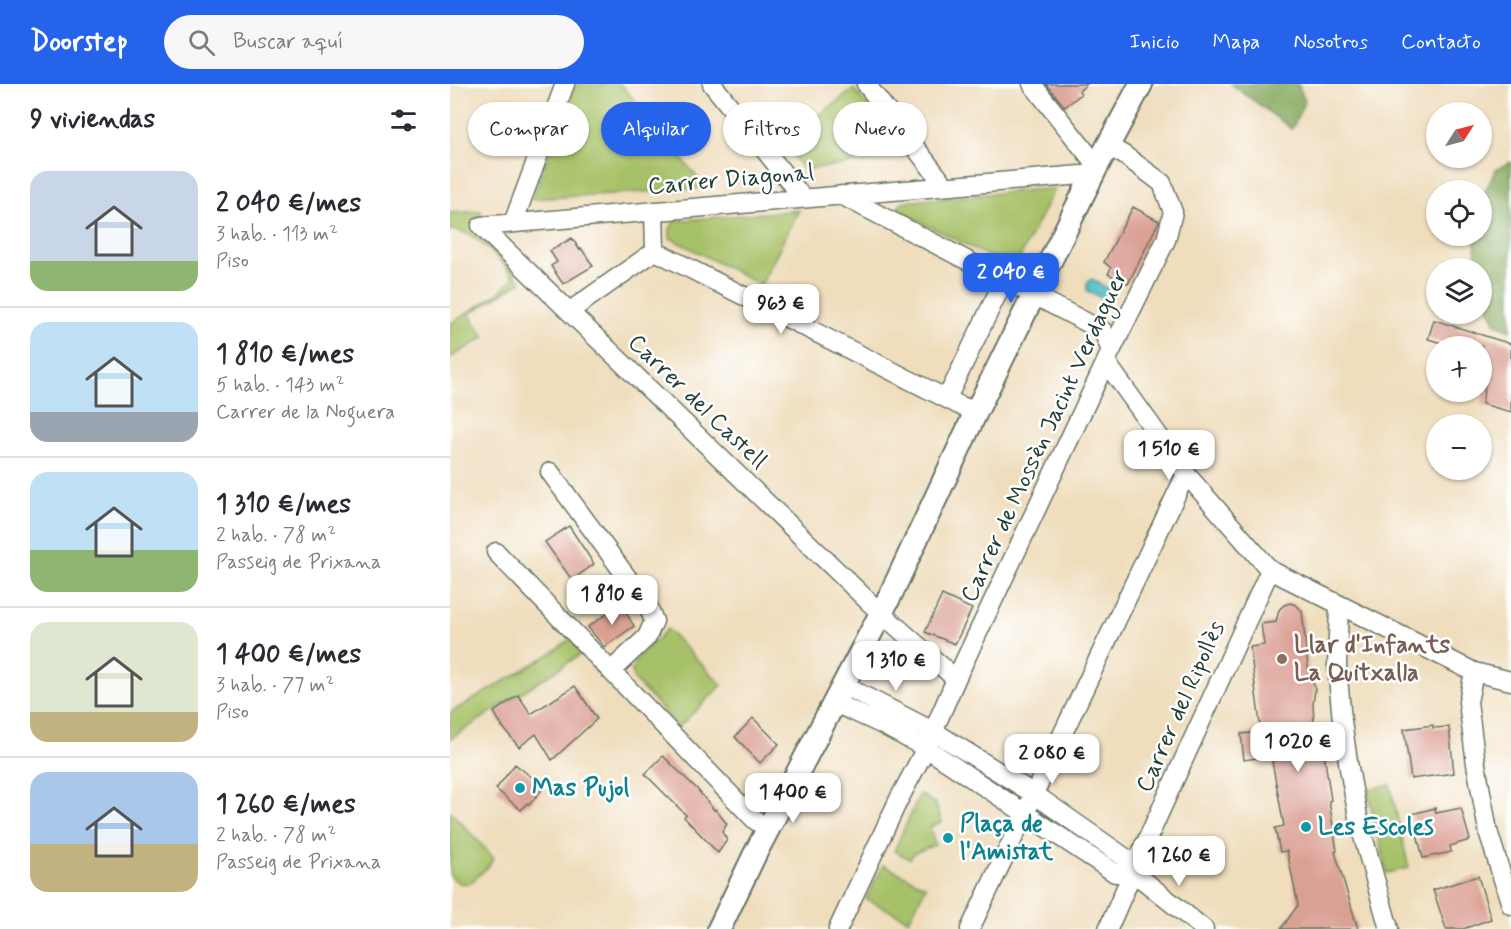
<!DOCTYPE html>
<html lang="es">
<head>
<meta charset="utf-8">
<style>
	body { margin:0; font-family:Mynerve,sans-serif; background:#f7f7f7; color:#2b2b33; height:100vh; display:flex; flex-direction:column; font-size:22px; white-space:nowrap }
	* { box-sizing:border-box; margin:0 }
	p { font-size:20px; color:#7c7c81 }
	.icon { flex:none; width:33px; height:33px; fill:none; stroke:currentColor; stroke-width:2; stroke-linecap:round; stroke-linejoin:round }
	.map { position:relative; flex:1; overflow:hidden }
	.details { display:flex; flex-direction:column; background:#fff; width:450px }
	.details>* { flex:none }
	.hud { position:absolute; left:18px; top:18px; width:570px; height:54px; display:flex; gap:12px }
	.needle { width:39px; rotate:54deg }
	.fabs { position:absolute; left:976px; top:18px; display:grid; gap:12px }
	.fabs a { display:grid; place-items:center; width:66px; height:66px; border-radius:50%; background:#fff; box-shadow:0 2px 4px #0004; font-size:30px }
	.price { position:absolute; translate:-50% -51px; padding:0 14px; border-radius:12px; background:#fff; color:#222; font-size:20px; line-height:39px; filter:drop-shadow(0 2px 3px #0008) }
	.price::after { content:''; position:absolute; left:50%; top:36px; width:18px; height:14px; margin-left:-9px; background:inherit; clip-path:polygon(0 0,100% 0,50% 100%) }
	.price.active { background:#2563eb; color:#fff }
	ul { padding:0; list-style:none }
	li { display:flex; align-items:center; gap:18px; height:150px; padding:0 30px }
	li+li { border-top:2px solid #e1e1e2 }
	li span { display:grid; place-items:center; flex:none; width:168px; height:120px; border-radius:18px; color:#555 }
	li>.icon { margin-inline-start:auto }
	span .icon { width:72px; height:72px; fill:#fffc; stroke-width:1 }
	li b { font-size:26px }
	h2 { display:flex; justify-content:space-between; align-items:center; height:72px; padding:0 30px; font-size:26px }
	.tag { padding:0 21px; border-radius:27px; background:#fff; box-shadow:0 2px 4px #0004; font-size:21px; line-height:54px }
	.tag.active { background:#2563eb; color:#fff }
	header { display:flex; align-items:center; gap:36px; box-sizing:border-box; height:84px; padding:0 30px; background:#2563eb; color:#fff }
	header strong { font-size:28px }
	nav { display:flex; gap:33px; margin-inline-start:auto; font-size:21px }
	.search { width:420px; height:54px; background:#f7f7f7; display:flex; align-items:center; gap:15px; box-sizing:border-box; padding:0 21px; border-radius:33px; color:#7c7c81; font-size:22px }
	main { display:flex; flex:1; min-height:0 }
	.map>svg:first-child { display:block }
	.green { fill:#a7c167; stroke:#637f4e; stroke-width:1.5 }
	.forest { fill:#85a75c; stroke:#527248; stroke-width:1.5 }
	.water { fill:#51bfc8; stroke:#387e7e; stroke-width:1.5 }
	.building { fill:#dba094 }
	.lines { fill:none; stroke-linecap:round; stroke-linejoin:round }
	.minor-casing { stroke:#687564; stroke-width:21 }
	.tertiary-casing { stroke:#687564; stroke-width:26 }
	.minor { stroke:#fff; stroke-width:18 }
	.tertiary { stroke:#fff; stroke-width:22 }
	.education-dot { fill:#8d6e63; stroke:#fff; stroke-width:2 }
	.culture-dot { fill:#0f9aa8; stroke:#fff; stroke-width:2 }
	.labels { text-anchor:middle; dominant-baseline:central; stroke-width:5; stroke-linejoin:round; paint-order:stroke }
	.street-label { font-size:24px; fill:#1f3d34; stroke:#fff }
	.education-label { font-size:24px; font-weight:bold; fill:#785e54; stroke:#fff; text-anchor:start }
	.culture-label { font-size:24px; font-weight:bold; fill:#0d838f; stroke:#fff; text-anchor:start }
</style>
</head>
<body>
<header>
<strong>Doorstep</strong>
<div class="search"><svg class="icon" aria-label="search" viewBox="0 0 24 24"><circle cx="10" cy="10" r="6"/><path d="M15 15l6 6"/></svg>Buscar aquí</div>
<nav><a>Inicio</a><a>Mapa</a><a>Nosotros</a><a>Contacto</a></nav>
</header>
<main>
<section class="details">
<h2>9 viviendas<svg class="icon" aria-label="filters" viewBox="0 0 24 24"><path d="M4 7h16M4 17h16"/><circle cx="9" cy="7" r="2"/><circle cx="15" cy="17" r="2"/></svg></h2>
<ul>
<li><span style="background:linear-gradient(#c9d6e8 75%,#8fb573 0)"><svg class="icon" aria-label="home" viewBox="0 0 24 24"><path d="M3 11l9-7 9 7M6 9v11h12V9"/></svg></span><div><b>2 040 €/mes</b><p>3 hab. · 113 m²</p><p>Piso</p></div></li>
<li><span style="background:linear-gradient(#bfe0f5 75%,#9aa5b1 0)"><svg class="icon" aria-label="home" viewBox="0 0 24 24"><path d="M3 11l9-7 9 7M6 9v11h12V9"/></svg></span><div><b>1 810 €/mes</b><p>5 hab. · 143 m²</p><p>Carrer de la Noguera</p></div></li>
<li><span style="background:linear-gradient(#bfe0f5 65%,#8fb573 0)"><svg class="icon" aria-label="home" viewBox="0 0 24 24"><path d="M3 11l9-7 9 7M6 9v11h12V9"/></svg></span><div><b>1 310 €/mes</b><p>2 hab. · 78 m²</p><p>Passeig de Prixana</p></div></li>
<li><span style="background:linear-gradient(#dfe7d0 75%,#c2b280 0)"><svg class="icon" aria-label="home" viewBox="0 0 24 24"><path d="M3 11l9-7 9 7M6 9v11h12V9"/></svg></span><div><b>1 400 €/mes</b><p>3 hab. · 77 m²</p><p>Piso</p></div></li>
<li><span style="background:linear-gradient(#a9c7e8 60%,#c2b280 0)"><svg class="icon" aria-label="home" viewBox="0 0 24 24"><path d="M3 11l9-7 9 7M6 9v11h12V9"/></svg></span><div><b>1 260 €/mes</b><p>2 hab. · 78 m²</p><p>Passeig de Prixana</p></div></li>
</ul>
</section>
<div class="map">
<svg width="1061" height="845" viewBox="0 0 1061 845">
	<rect width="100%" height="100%" fill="#fff"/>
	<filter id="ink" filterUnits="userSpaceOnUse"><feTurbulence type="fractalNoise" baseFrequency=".0167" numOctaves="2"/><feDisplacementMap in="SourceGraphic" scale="12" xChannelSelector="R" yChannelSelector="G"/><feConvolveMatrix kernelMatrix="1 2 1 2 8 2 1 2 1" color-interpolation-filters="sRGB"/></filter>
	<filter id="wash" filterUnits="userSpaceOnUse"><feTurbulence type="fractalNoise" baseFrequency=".008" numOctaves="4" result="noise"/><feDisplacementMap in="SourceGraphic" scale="24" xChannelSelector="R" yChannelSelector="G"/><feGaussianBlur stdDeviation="1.35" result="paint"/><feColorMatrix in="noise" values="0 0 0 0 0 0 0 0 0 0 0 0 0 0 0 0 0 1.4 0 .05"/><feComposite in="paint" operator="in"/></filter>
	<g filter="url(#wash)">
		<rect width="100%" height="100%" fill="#efddbc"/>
		<!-- green -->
		<path class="green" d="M126 0H171L256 104 82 115Z
			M404 5 456 72 354 86 332 59Z
			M605 104 564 185 447 126 452 118Z
			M349 126 311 201 220 154V146L224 137Z
			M31 127 32 149 56 177 71 198 19 230 35 253 0 274V240L50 208 64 193C50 176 25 145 0 146V129Z
			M217 545 272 601 229 643 184 596 182 586 185 577Z
			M123 553 136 567 0 655V629L100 570Z
			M940 701 959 784 937 789 917 705Z
			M470 710 486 720 492 738 480 743 485 761 464 769 460 775 444 767Z
			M0 727 44 774 39 782 19 800 9 799 0 792Z
			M433 781 476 802 459 836 416 815Z"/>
		<!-- forest -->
		<path class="forest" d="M781 0H848L855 17 842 45Z
			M1061 78V246L1046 240 1032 211V184H1026L1025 152H1032V114L1046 85Z"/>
		<!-- water -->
		<path class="water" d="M642 195 664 208 660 218 637 207V200L640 196Z"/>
		<g id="blocks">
			<!-- building -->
			<path class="building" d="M596 0H637L629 7 631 10 615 23Z
				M683 123 709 137 678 200 658 190 661 184 654 178Z
				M122 154 129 165 131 164 143 182 113 200 101 182 107 178 100 167Z
				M984 236 1061 260V328L1032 320 1039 275 1032 272V262H1002L978 255Z
				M119 442 144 480 122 496 95 458Z
				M492 511 522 525 505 560 475 548Z
				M840 519 846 521 852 527 859 592 864 601 865 606 863 619 864 642 870 643 881 716 879 717 887 767 885 768 908 845H831L848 821 837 767 830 768 825 744 834 742 821 672 794 676 791 650 811 648 800 563 814 561 811 540 826 538 829 526 834 521Z
				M171 520 184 542 154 563 138 543Z
				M125 602 147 635 102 676 86 650 69 663 52 642 44 628 68 611 81 630Z
				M303 634 329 660 310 679 285 653Z
				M983 641V644L999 643 1004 689 961 695 954 645Z
				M213 672 247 705 264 726 265 725 277 740 272 748 277 756 268 769 234 733 236 731 195 690Z
				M65 680 94 703 79 721 77 719 71 726 46 705Z
				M985 724 986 729 1011 724 1020 756 1000 762 1001 768 973 774 962 730Z
				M1028 792 1041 835 1013 845H996L983 806Z"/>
		</g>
	</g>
	<g filter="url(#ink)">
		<use href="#blocks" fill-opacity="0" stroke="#687564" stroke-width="1.5"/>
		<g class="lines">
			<!-- minor casing -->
			<g class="minor-casing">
				<path id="minor" d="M262 0 353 114
					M416 0 495 102
					M582 0 647 82
					M391 111 653 247 661 267
					M204 127 205 167 509 321 526 328
					M63 139 115 0
					M31 142 421 520 506 595
					M31 142 643 90
					M120 227 205 167
					M656 278 736 390 820 486 1024 588 1061 597
					M497 314 554 196
					M100 388 198 522 204 537 197 553 162 586
					M46 468 305 736 318 745
					M889 521 887 582 892 637 899 684 909 738 939 845
					M1024 588 1018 618 1026 680 1038 747 1061 821
					M393 601 483 647 584 710 677 775 683 788 754 845
					M383 618 431 640 476 664 665 789 683 788
					M388 845 448 717 476 664 506 595 661 267 716 156 723 128 712 99 674 71 658 62
					M520 845 736 390
					M658 845 687 778 820 486"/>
			</g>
			<!-- tertiary casing -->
			<g class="tertiary-casing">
				<path id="tertiary" d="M269 845 305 770 440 512 526 328 647 82 691 0"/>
			</g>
			<!-- minor -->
			<use href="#minor" class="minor"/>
			<!-- tertiary -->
			<use href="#tertiary" class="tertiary"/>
		</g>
	</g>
	<!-- markers -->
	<circle class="education-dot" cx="832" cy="575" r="6"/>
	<g class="culture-dot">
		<circle cx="70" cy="704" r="6"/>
		<circle cx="856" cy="743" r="6"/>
		<circle cx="498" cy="754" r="6"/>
	</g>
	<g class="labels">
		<!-- street labels -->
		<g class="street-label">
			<text transform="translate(281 96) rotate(-5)">Carrer Diagonal</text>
			<text transform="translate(247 318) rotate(44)">Carrer del Castell</text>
			<text transform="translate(595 352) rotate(-65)">Carrer de Mossèn Jacint Verdaguer</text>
			<text transform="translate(731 623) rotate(-66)">Carrer del Ripollès</text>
		</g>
		<!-- education labels -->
		<g class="education-label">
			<text x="844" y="561">Llar d'Infants<tspan x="844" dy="28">La Quitxalla</tspan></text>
		</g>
		<!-- culture labels -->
		<g class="culture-label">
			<text x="82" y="704">Mas Pujol</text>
			<text x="510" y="740">Plaça de<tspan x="510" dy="28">l'Amistat</tspan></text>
			<text x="868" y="743">Les Escoles</text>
		</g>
	</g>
</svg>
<div class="fabs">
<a><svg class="needle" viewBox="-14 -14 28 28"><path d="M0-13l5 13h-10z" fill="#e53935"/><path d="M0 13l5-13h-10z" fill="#7c7c81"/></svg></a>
<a><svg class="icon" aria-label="locate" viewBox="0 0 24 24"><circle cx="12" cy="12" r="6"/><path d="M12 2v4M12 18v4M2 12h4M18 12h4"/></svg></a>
<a><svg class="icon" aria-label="layers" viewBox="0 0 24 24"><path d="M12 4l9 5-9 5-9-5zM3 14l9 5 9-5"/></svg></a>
<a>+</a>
<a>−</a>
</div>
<b class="price active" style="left:561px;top:220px">2 040 €</b>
<b class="price" style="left:331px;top:251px">963 €</b>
<b class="price" style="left:719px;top:397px">1 510 €</b>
<b class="price" style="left:162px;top:542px">1 810 €</b>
<b class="price" style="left:446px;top:608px">1 310 €</b>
<b class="price" style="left:848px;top:689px">1 020 €</b>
<b class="price" style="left:602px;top:701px">2 080 €</b>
<b class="price" style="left:343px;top:740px">1 400 €</b>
<b class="price" style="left:729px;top:803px">1 260 €</b>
<div class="hud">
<a class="tag">Comprar</a>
<a class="tag active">Alquilar</a>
<a class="tag">Filtros</a>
<a class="tag">Nuevo</a>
</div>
</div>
</main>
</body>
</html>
